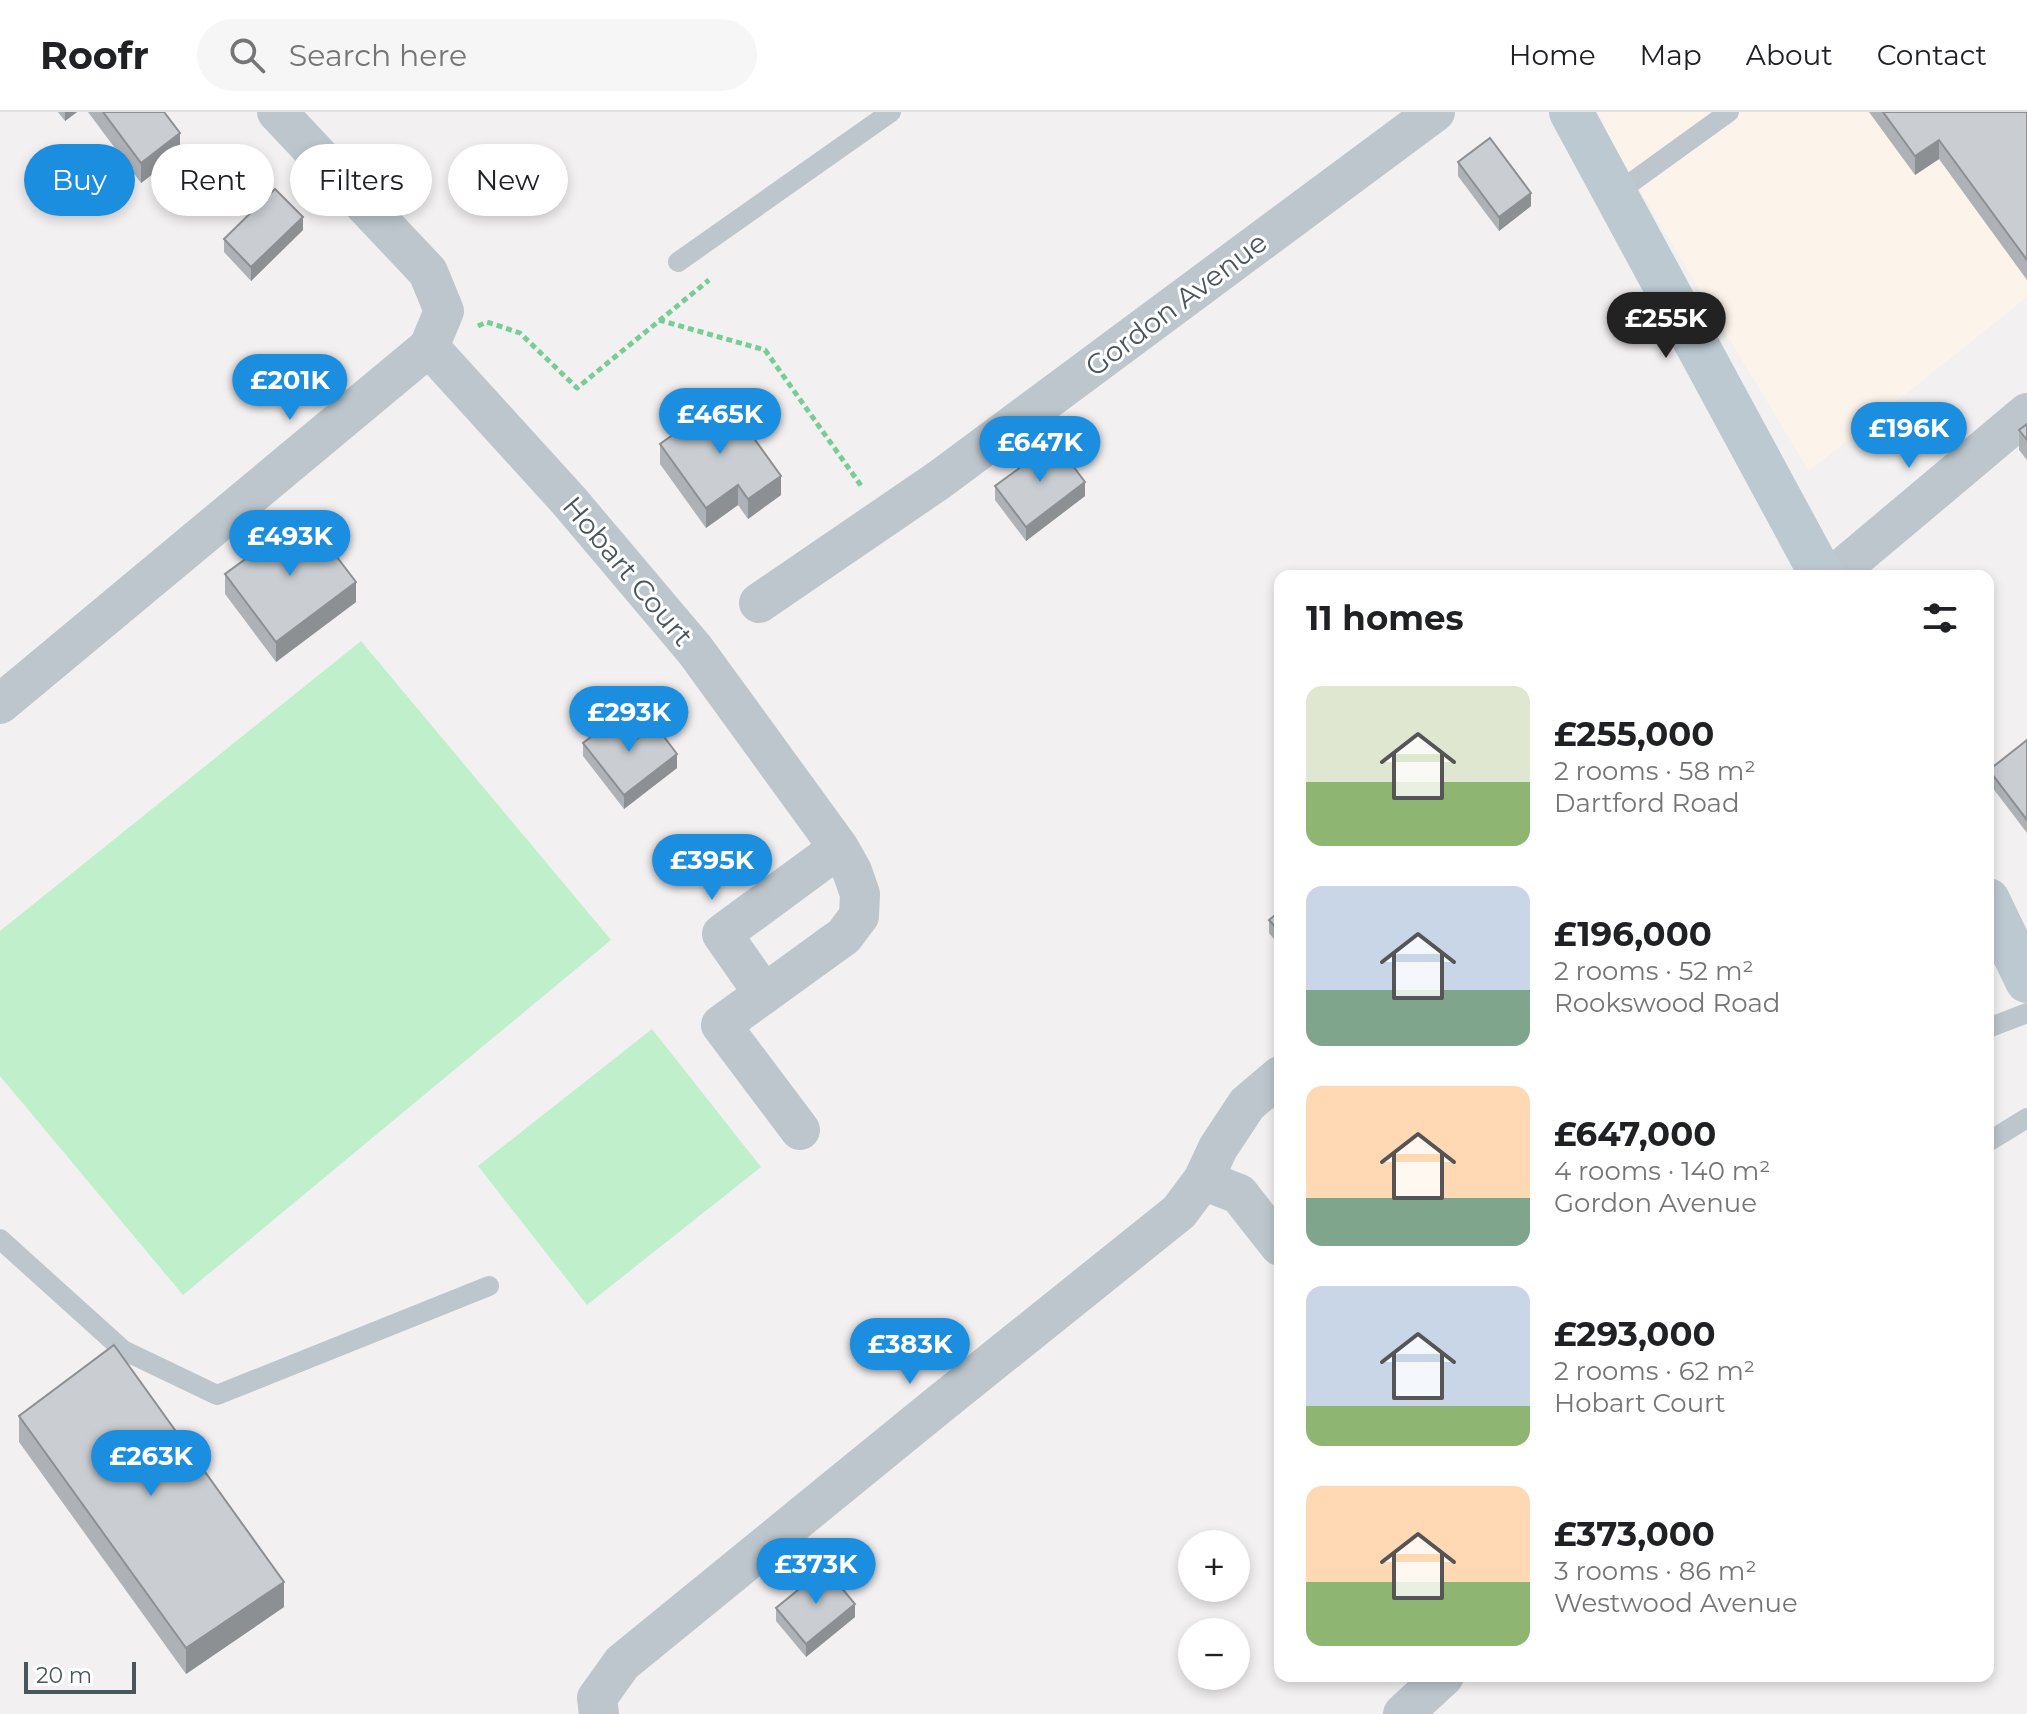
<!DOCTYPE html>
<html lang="en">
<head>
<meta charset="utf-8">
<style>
	body { margin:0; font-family:Montserrat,sans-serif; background:#f6f6f6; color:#202124; height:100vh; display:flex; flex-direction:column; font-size:30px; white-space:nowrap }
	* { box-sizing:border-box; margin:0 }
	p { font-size:26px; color:#757577 }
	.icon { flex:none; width:44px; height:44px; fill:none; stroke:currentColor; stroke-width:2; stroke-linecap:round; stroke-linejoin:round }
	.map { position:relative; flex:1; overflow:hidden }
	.sheet { position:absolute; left:1274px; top:458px; width:720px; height:1112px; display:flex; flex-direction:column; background:#fff; border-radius:16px; box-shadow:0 4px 12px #0003 }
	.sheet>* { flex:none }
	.hud { position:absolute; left:24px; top:32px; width:760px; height:72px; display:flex; gap:16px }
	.buttons { position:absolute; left:1178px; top:1418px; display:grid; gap:16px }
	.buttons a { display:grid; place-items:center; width:72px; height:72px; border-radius:50%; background:#fff; box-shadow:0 4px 12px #0003; font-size:40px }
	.scale { position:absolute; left:24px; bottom:20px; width:112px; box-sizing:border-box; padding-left:8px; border:4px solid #48565d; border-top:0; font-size:22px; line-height:28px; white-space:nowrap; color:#48565d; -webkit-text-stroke:6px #fff; paint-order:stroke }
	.price { position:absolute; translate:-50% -68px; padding:0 18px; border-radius:28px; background:#1c8ee0; color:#fff; font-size:26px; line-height:52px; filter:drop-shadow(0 2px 4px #0008) }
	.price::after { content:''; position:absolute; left:50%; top:48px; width:24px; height:18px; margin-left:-12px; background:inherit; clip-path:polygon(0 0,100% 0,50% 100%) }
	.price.current { background:#222; color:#fff }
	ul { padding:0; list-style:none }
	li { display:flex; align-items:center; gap:24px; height:200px; padding:0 32px }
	li span { display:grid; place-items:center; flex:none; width:224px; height:160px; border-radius:16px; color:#555 }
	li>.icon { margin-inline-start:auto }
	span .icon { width:96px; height:96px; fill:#fffc; stroke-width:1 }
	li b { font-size:34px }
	h2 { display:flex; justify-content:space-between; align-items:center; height:96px; padding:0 32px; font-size:34px }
	.chip { padding:0 28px; border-radius:36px; background:#fff; box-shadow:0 4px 12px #0003; font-size:28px; line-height:72px }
	.chip.current { background:#1c8ee0; color:#fff }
	header { display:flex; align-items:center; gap:48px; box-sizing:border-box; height:112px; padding:0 40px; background:#fff; border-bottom:2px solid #e0e0e0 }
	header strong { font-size:38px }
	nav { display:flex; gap:44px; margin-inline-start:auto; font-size:28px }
	.search { width:560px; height:72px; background:#f6f6f6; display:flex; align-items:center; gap:20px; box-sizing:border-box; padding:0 28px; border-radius:44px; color:#757577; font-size:30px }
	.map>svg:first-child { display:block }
	.commercial { fill:#fcf4ea }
	.green { fill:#c0efcb }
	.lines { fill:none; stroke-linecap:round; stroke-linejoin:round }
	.path { stroke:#78cc97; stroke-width:5; stroke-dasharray:6 4; stroke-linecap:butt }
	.lane { stroke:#bcc6cc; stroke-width:20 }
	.street { stroke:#bcc6cc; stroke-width:40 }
	.secondary { stroke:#bcc9d1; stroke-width:44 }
	.wall { fill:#aeb1b5 }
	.shaded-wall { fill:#8d9093 }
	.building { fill:#caced2; stroke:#8d9093; stroke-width:2 }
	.labels { text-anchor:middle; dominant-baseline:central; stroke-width:6; stroke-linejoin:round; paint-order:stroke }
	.street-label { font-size:28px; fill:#48565d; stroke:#fff }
</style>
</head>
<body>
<header>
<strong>Roofr</strong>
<div class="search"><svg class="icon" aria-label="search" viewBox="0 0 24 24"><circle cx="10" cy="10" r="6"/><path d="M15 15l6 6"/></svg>Search here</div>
<nav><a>Home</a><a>Map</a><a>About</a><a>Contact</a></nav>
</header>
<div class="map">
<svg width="2027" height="1602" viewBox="0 0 2027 1602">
	<rect width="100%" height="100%" fill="#f2f0f0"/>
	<!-- commercial -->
	<path class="commercial" d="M1598 0H2027V185L1809 359 1612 32Z"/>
	<!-- green -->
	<path class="green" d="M361 529 611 828 183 1183 0 964V819Z
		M652 917 761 1055 587 1193 478 1054Z"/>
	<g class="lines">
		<!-- path -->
		<path class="path" d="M659 208 765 238 862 375
			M478 214 487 210 520 221 577 276 709 168"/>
		<!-- lane -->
		<path class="lane" d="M1614 83 1729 0
			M678 150 891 0
			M1988 916 2027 901
			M1988 1030 2027 1006
			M0 1127 123 1238 217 1283 489 1174"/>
		<!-- street -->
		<path class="street" d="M429 235 570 390 695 538 839 736 852 759 860 782 859 804 844 824 721 913 800 1018
			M1833 464 2027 301
			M759 491 939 368 1435 0
			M0 592 429 235 444 199 428 160 277 0
			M764 882 722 822 839 736
			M1203 1068 1239 1082 1280 1134
			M599 1602 597 1586 622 1551 936 1295 1179 1100 1203 1068 1218 1036 1247 992 1280 964
			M1403 1602 1444 1564"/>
		<!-- secondary -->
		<path class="secondary" d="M1571 0 1822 464
			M1988 788 2027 869"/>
	</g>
	<!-- wall -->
	<path class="wall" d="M58 0H77L65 9Z
		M88 0H164L180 41 141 71Z
		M1869 0H2027V168L1939 47 1915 63Z
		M1458 50 1531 94 1499 119 1458 64Z
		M303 118 251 169 224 140V127Z
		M2027 312V348L2019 338V318Z
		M660 332 781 383 748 407 738 393 706 416 660 352Z
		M995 374 1085 384 1026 429 995 388Z
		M225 462 356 490 276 550 225 482Z
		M2027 628V721L1989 671V658Z
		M633 630 677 656 624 697 583 644V631Z
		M1280 799V834L1269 821V808Z
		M19 1304 284 1495 186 1562 19 1330Z
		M776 1496 855 1505 806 1545 776 1509Z"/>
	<!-- shaded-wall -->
	<path class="shaded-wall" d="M65 0H77L65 9Z
		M180 21V41L141 71V51Z
		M1939 28V47L1915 63V44Z
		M1531 81V94L1499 119V105Z
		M303 105V118L251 169V155Z
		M781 364V383L748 407V387Z
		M1085 370V384L1026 429V415Z
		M738 373V393L706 416V396Z
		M356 470V490L276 550V530Z
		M677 642V656L624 697V683Z
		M284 1470V1495L186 1562V1536Z
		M855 1492V1505L806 1545V1532Z"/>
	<!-- building -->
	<path class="building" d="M103 0H164L180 21 141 51Z
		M1883 0H2027V148L1939 28 1915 44Z
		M1490 26 1531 81 1499 105 1458 50Z
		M275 77 303 105 251 155 224 127Z
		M725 286 781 364 748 387 738 373 706 396 660 332Z
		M2027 312V328L2019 318Z
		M1055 330 1085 370 1026 415 995 374Z
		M305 403 356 470 276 530 225 462Z
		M615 607 633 630 655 613 677 642 624 683 583 631Z
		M2027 628V708L1989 658Z
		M1280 799V820L1269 808Z
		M114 1233 284 1470 186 1536 19 1304Z
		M825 1456 855 1492 806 1532 776 1496Z"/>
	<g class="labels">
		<!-- street labels -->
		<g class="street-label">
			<text transform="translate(1176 192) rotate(-37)">Gordon Avenue</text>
			<text transform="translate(628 459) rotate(50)">Hobart Court</text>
		</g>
	</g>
</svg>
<div class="buttons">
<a>+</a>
<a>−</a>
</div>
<div class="scale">20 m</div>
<b class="price current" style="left:1666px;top:248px">£255K</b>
<b class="price" style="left:290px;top:310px">£201K</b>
<b class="price" style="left:720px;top:344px">£465K</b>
<b class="price" style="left:1909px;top:358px">£196K</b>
<b class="price" style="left:1040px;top:372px">£647K</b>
<b class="price" style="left:290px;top:466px">£493K</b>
<b class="price" style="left:629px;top:642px">£293K</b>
<b class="price" style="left:712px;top:790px">£395K</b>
<b class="price" style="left:910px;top:1274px">£383K</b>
<b class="price" style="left:151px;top:1386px">£263K</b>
<b class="price" style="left:816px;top:1494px">£373K</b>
<div class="hud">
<a class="chip current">Buy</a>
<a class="chip">Rent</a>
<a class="chip">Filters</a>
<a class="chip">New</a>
</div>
<section class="sheet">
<h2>11 homes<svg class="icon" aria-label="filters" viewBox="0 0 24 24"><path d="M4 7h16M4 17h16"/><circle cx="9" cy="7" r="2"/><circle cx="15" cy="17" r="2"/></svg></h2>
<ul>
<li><span style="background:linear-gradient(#dfe7d0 60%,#8fb573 0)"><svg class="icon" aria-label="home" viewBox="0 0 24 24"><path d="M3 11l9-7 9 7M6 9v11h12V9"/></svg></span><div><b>£255,000</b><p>2 rooms · 58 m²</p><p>Dartford Road</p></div></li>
<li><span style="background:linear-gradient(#c9d6e8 65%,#7fa58c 0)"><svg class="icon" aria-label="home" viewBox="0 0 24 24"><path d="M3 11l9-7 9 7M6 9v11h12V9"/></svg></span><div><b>£196,000</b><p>2 rooms · 52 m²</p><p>Rookswood Road</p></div></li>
<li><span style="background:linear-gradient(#ffd9b3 70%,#7fa58c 0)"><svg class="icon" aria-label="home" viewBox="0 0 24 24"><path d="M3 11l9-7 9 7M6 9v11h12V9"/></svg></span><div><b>£647,000</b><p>4 rooms · 140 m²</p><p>Gordon Avenue</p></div></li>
<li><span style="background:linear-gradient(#c9d6e8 75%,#8fb573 0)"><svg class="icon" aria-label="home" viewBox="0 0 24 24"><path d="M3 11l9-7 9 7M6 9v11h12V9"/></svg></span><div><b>£293,000</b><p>2 rooms · 62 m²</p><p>Hobart Court</p></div></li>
<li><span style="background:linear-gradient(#ffd9b3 60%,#8fb573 0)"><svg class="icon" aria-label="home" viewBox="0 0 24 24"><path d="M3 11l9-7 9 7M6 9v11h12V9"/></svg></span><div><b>£373,000</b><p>3 rooms · 86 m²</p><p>Westwood Avenue</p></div></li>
</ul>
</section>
</div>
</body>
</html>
